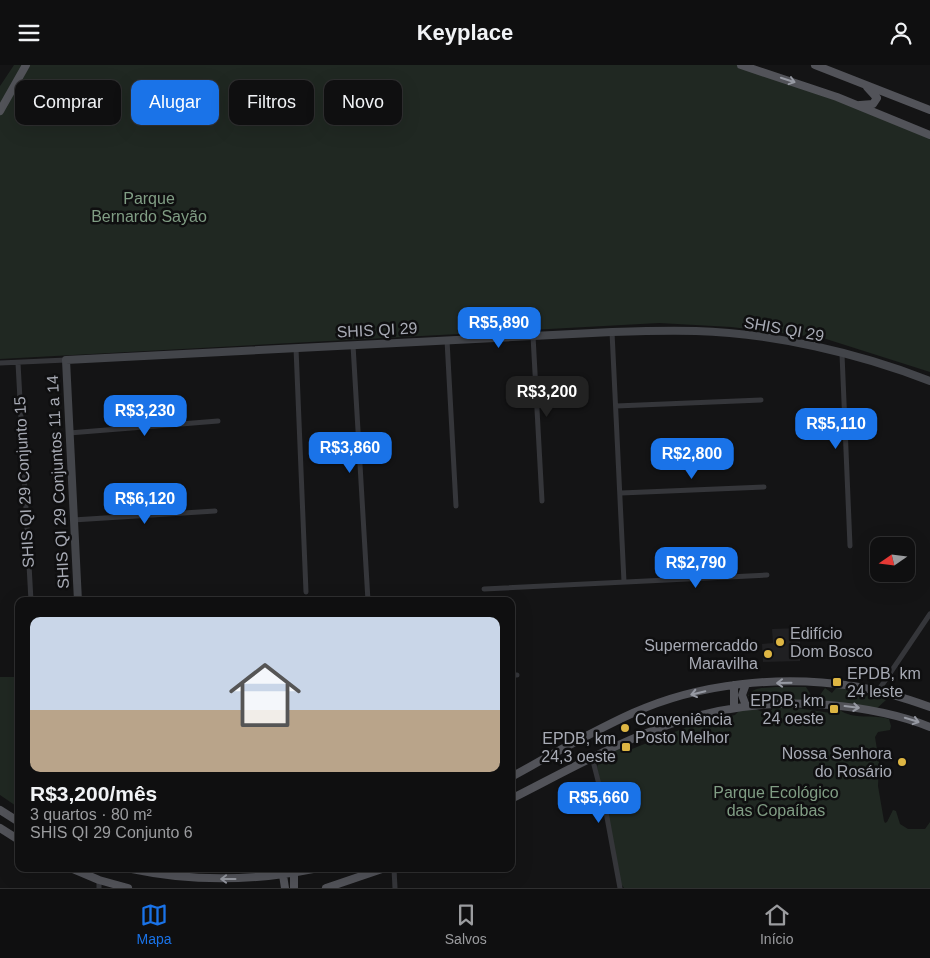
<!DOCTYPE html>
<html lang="pt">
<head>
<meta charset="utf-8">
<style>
	body { margin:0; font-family:Helvetica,sans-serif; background:#1d1d1e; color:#f1f3f6; height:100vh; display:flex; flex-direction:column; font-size:19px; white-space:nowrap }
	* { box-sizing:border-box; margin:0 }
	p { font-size:16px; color:#9b9c9f }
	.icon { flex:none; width:28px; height:28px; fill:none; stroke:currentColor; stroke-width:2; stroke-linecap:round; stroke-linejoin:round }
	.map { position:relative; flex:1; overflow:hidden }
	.drawer { position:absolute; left:15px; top:532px; width:500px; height:275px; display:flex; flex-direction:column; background:#0f0f10; border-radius:10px; box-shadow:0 5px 20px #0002,0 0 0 1px #2f2f30 }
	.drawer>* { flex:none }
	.banner { position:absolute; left:15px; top:15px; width:500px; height:45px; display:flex; gap:10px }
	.needle { width:32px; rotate:256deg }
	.fabs { position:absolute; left:870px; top:472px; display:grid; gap:10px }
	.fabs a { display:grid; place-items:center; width:45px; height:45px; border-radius:10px; background:#0f0f10; box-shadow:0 5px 20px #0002,0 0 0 1px #2f2f30; font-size:25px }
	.price { position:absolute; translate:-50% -42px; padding:0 11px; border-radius:10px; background:#1a73e8; color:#fff; font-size:16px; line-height:32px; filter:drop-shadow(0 1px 2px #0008) }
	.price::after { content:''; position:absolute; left:50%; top:30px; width:15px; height:11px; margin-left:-8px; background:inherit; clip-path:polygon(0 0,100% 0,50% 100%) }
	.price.selected { background:#222; color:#fff }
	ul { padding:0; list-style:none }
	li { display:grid; align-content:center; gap:10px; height:265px; padding:0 15px }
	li+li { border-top:1px solid #2f2f30 }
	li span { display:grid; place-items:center; height:155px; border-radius:10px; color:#555 }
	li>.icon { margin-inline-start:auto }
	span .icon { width:90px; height:90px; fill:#fffc; stroke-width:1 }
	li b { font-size:21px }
	.chip { padding:0 18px; border-radius:10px; background:#0f0f10; box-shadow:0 5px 20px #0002,0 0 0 1px #2f2f30; font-size:18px; line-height:45px }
	.chip.selected { background:#1a73e8; color:#fff }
	header { display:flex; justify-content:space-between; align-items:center; height:65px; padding:0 15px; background:#0f0f10; font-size:22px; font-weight:700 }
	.menu { display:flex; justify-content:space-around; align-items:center; height:70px; border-top:1px solid #2f2f30; background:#0f0f10; font-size:14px; color:#9b9c9f }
	.menu a { display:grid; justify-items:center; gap:2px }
	.menu .selected { color:#1a73e8 }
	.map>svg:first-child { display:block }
	.built { fill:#202022 }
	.green { fill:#202822 }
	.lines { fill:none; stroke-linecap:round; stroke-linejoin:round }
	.street { stroke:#35363a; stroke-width:5 }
	.secondary { stroke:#43454a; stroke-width:8 }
	.primary { stroke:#525359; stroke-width:8 }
	.oneway { stroke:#9699a2 }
	.poi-dot { fill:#deb643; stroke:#0f0f10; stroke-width:2 }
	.labels { text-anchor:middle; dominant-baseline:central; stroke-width:5; stroke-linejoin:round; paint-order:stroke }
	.park-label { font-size:16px; fill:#809d84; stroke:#0f0f10 }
	.street-label { font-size:16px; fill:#a7aab4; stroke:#0f0f10 }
	.poi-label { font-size:16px; fill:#a7aab4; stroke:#0f0f10; text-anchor:end }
</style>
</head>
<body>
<header><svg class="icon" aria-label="menu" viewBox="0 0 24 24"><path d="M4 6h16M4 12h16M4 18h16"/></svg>Keyplace<svg class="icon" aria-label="person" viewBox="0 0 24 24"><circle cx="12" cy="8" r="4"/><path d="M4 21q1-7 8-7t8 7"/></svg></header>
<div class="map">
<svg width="930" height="823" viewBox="0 0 930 823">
	<rect width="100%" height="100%" fill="#141415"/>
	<!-- built -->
	<path class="built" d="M800 563V596L763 597 762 579 773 578 772 564Z"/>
	<!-- green -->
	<path class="green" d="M14 0H745L930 69V307L823 273 731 262 659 258 0 294V21Z
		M0 612H19V743L0 730Z
		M775 622H806L811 630C806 638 798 639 790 642L831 648 834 647 833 645 820 630 825 623 832 628 836 623 844 622 854 631 875 630 886 635 875 645H840C852 655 875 649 889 654L891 661 890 665 878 667 875 672 879 697 878 721 884 756 885 758 887 757 893 745 896 746 900 759 908 764H925L930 757V823H624L621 819 597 702 600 695 624 681 627 686 697 658 735 650 739 646 754 643 762 647 771 646 774 641 772 634 748 631C752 622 766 623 775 622Z"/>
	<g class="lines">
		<!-- street -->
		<path class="street" d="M612 267 624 517
			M533 271 542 436
			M447 275 456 441
			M353 280 368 536
			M296 283 306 527
			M842 289 850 481
			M0 298 66 295
			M18 298 31 536
			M616 341 761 335
			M69 368 218 356
			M621 428 764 422
			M73 455 215 446
			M484 524 767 510
			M208 536 224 535
			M511 610H517
			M878 626 930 549
			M592 692 606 747 620 823
			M394 804 395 823
			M99 815V823"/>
		<!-- secondary -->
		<path class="secondary" d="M78 536 66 295 612 267C640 266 668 265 696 266 772 268 859 288 930 316"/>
		<!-- primary -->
		<path class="primary" d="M741 0 837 32 930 70
			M815 0 930 45
			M860 40 873 39 877 33 867 22
			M0 46 26 0
			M746 619 742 630 746 641
			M734 642V620
			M511 712C551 690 591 667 633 648 699 618 781 610 853 621 879 625 905 633 930 642
			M511 734C623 677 699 629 830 640 864 643 898 649 930 662
			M0 745 19 757
			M0 763 19 775
			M73 804 99 815 128 823
			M132 804C193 817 253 816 313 804
			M294 808V823
			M283 810 285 823
			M326 823 382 804"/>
	</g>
	<!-- one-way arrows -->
	<defs><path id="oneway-shaft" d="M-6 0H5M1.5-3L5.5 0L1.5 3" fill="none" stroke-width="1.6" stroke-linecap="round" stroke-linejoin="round" transform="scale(1.25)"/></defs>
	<g class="oneway">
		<use href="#oneway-shaft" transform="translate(788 15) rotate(18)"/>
		<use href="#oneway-shaft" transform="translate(784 618) rotate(179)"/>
		<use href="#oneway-shaft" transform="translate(698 628) rotate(167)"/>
		<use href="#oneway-shaft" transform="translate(852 642) rotate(7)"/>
		<use href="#oneway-shaft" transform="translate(912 655) rotate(17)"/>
		<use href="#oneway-shaft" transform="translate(228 814) rotate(-180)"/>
	</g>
	<!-- markers -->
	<g class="poi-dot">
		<circle cx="780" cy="577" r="5"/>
		<circle cx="768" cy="589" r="5"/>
		<rect x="832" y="612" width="10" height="10" rx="2.5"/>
		<rect x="829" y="639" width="10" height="10" rx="2.5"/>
		<circle cx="625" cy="663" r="5"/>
		<rect x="621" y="677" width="10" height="10" rx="2.5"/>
		<circle cx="902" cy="697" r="5"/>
	</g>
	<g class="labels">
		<!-- park labels -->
		<g class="park-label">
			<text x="149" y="133">Parque<tspan x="149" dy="18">Bernardo Sayão</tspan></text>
			<text x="776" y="727">Parque Ecológico<tspan x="776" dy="18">das Copaíbas</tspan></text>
		</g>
		<!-- street labels -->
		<g class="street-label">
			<text transform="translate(784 264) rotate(10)">SHIS QI 29</text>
			<text transform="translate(377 265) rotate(-3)">SHIS QI 29</text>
			<text transform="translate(24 417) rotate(-93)">SHIS QI 29 Conjunto 15</text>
			<text transform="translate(58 417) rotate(-93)">SHIS QI 29 Conjuntos 11 a 14</text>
		</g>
		<!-- poi labels -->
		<g class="poi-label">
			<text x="790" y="568" text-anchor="start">Edifício<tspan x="790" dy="18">Dom Bosco</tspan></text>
			<text x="758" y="580">Supermercaddo<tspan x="758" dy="18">Maravilha</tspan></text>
			<text x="847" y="608" text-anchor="start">EPDB, km<tspan x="847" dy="18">24 leste</tspan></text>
			<text x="824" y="635">EPDB, km<tspan x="824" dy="18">24 oeste</tspan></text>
			<text x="635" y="654" text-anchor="start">Conveniência<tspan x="635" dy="18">Posto Melhor</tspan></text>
			<text x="616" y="673">EPDB, km<tspan x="616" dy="18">24,3 oeste</tspan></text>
			<text x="892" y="688">Nossa Senhora<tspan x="892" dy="18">do Rosário</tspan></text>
		</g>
	</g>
</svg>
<div class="fabs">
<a><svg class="needle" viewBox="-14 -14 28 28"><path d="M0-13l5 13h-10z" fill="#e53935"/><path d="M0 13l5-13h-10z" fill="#9b9c9f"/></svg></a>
</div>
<b class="price" style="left:499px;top:284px">R$5,890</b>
<b class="price selected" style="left:547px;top:353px">R$3,200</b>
<b class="price" style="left:145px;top:372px">R$3,230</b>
<b class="price" style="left:836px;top:385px">R$5,110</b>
<b class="price" style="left:350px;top:409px">R$3,860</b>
<b class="price" style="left:692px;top:415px">R$2,800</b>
<b class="price" style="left:145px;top:460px">R$6,120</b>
<b class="price" style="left:696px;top:524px">R$2,790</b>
<b class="price" style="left:599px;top:759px">R$5,660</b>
<div class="banner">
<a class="chip">Comprar</a>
<a class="chip selected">Alugar</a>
<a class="chip">Filtros</a>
<a class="chip">Novo</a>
</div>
<section class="drawer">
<ul>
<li><span style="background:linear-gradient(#c9d6e8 60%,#b9a48a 0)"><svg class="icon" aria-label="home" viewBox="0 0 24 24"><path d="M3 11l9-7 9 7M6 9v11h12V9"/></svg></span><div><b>R$3,200/mês</b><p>3 quartos · 80 m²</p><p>SHIS QI 29 Conjunto 6</p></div></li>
</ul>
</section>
</div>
<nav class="menu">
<a class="selected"><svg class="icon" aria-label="map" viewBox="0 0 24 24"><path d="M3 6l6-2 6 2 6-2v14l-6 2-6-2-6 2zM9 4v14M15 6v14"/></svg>Mapa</a>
<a><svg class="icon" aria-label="saved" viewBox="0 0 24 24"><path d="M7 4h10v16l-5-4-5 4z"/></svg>Salvos</a>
<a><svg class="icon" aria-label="home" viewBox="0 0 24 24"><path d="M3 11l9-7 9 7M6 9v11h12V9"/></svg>Início</a>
</nav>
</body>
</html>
